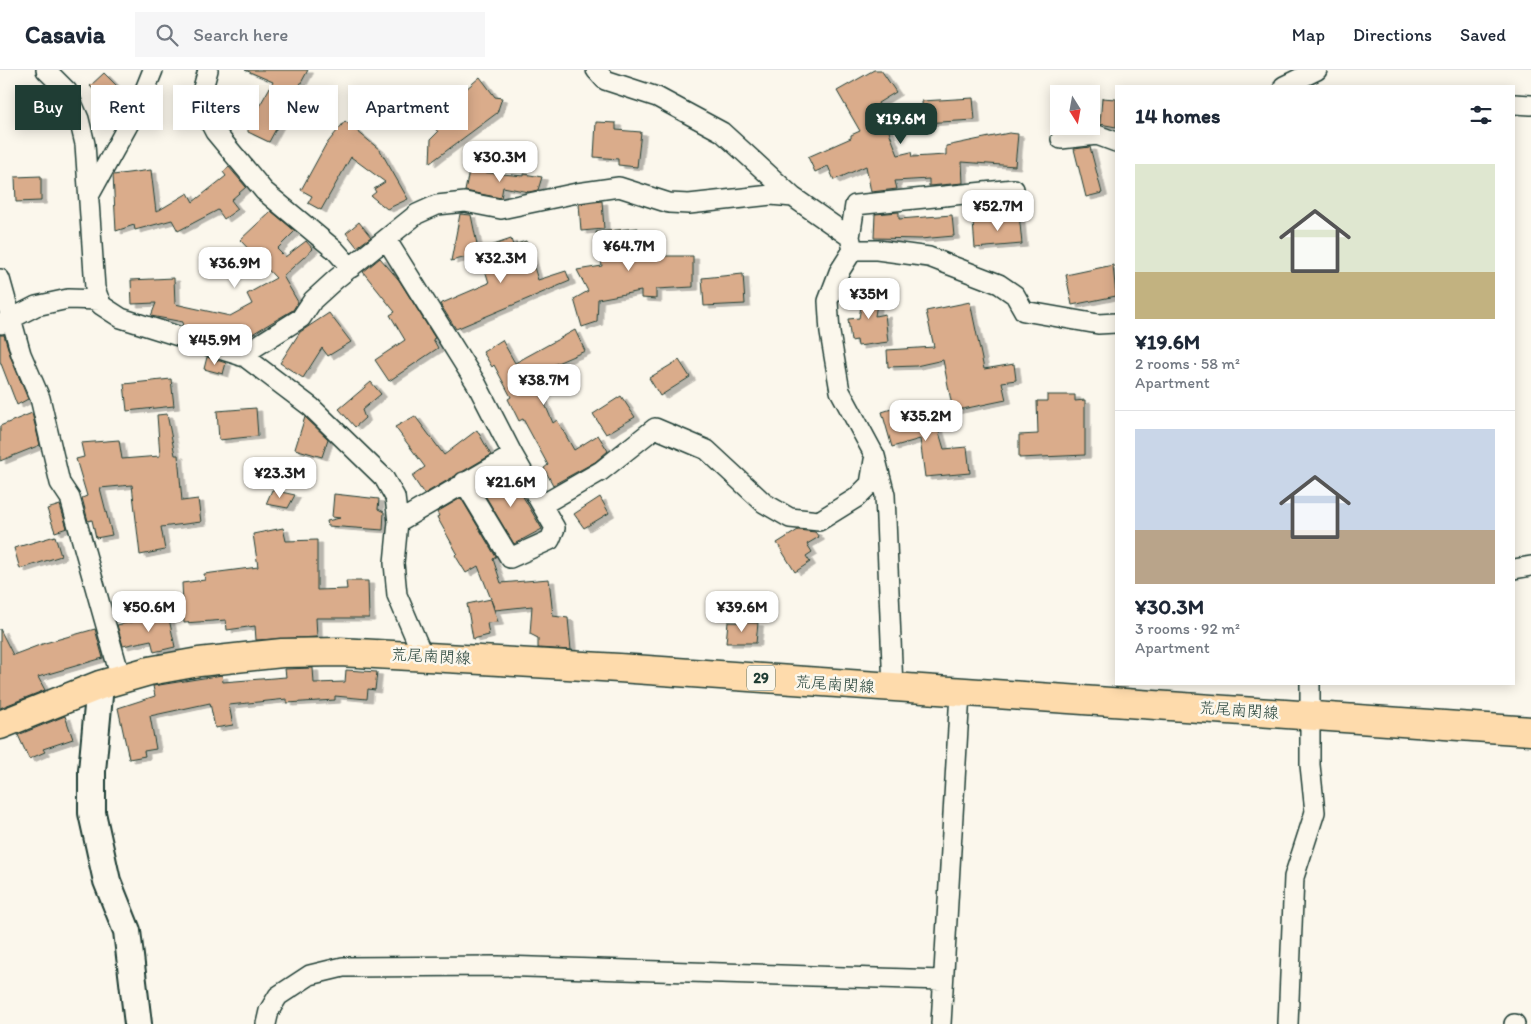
<!DOCTYPE html>
<html lang="en">
<head>
<meta charset="utf-8">
<style>
	body { margin:0; font-family:Itim,"Klee One",sans-serif; background:#f6f6f7; color:#1f2937; height:100vh; display:flex; flex-direction:column; font-size:19px; white-space:nowrap }
	* { box-sizing:border-box; margin:0 }
	p { font-size:16px; color:#747a83 }
	.icon { flex:none; width:28px; height:28px; fill:none; stroke:currentColor; stroke-width:2; stroke-linecap:round; stroke-linejoin:round }
	.map { position:relative; flex:1; overflow:hidden }
	.sheet { position:absolute; left:1115px; top:15px; width:400px; height:600px; display:flex; flex-direction:column; background:#fff; border-radius:0px; box-shadow:0 2px 12px #0003 }
	.sheet>* { flex:none }
	.guide { position:absolute; left:15px; top:15px; width:475px; height:45px; display:flex; gap:10px }
	.needle { width:32px; rotate:169deg }
	.buttons { position:absolute; left:1050px; top:15px; display:grid; gap:10px }
	.buttons a { display:grid; place-items:center; width:50px; height:50px; border-radius:0px; background:#fff; box-shadow:0 2px 12px #0003; font-size:25px }
	.price { position:absolute; translate:-50% -42px; padding:0 11px; border-radius:10px; background:#fff; color:#222; font-size:16px; line-height:32px; filter:drop-shadow(0 1px 2px #0008) }
	.price::after { content:''; position:absolute; left:50%; top:30px; width:15px; height:11px; margin-left:-8px; background:inherit; clip-path:polygon(0 0,100% 0,50% 100%) }
	.price.selected { background:#1f3d34; color:#fff }
	ul { padding:0; list-style:none }
	li { display:grid; align-content:center; gap:10px; height:265px; padding:0 20px }
	li+li { border-top:1px solid #e0e1e3 }
	li span { display:grid; place-items:center; height:155px; border-radius:0px; color:#555 }
	li>.icon { margin-inline-start:auto }
	span .icon { width:90px; height:90px; fill:#fffc; stroke-width:1 }
	li b { font-size:21px }
	h2 { display:flex; justify-content:space-between; align-items:center; height:60px; padding:0 20px; font-size:21px }
	.pill { padding:0 18px; border-radius:0px; background:#fff; box-shadow:0 2px 12px #0003; font-size:18px; line-height:45px }
	.pill.selected { background:#1f3d34; color:#fff }
	header { display:flex; align-items:center; gap:30px; box-sizing:border-box; height:70px; padding:0 25px; background:#fff; border-bottom:1px solid #e0e1e3 }
	header strong { font-size:24px }
	nav { display:flex; gap:28px; margin-inline-start:auto; font-size:18px }
	.search { width:350px; height:45px; background:#f6f6f7; display:flex; align-items:center; gap:12px; box-sizing:border-box; padding:0 18px; border-radius:0px; color:#747a83; font-size:19px }
	.map>svg:first-child { display:block }
	.building { fill:#daac8b; stroke:#1f3d34; filter:url(#shadow) }
	.lines { fill:none; stroke-linecap:round; stroke-linejoin:round }
	.street-casing { stroke:#1f3d34; stroke-width:22 }
	.secondary-casing { stroke:#1f3d34; stroke-width:30 }
	.primary-casing { stroke:#1f3d34; stroke-width:31 }
	.street { stroke:#fbf7ec; stroke-width:19 }
	.secondary { stroke:#fbf7ec; stroke-width:26 }
	.primary { stroke:#fedbac; stroke-width:28 }
	.labels { text-anchor:middle; dominant-baseline:central; stroke-width:5; stroke-linejoin:round; paint-order:stroke }
	.shield { fill:#fbf7ec; stroke:#61756b; stroke-width:1 }
	.shield-label { font-size:15px; font-weight:bold; fill:#1f3d34 }
	.street-label { font-size:16px; fill:#1f3d34; stroke:#fbf7ec }
</style>
</head>
<body>
<header>
<strong>Casavia</strong>
<div class="search"><svg class="icon" aria-label="search" viewBox="0 0 24 24"><circle cx="10" cy="10" r="6"/><path d="M15 15l6 6"/></svg>Search here</div>
<nav><a>Map</a><a>Directions</a><a>Saved</a></nav>
</header>
<div class="map">
<svg width="1531" height="954" viewBox="0 0 1531 954">
	<defs>
		<filter id="shadow"><feDropShadow dx="5.5" dy="3" stdDeviation="0" flood-color="#0004"/></filter>
	</defs>
	<rect width="100%" height="100%" fill="#fbf7ec"/>
	<filter id="ink" filterUnits="userSpaceOnUse"><feTurbulence type="fractalNoise" baseFrequency=".02" numOctaves="2"/><feDisplacementMap in="SourceGraphic" scale="10" xChannelSelector="R" yChannelSelector="G"/><feConvolveMatrix kernelMatrix="1 2 1 2 8 2 1 2 1" color-interpolation-filters="sRGB"/></filter>
	<g filter="url(#ink)">
		<!-- building -->
		<path class="building" d="M245 0H308L269 72 248 62V56L273 12Z
			M874 0H881L896 22 878 33 898 85 911 82 912 87 946 85V76L1009 63 1018 64 1015 96 962 92 963 113 929 116V109L895 111 897 119 871 122 866 96 834 110 828 96 815 102 808 87 851 68V65L860 61 837 21Z
			M104 3 117 16 103 30 90 16Z
			M480 7 495 27 502 28 497 43 430 93 431 69 438 62 429 51Z
			M973 28 975 50 923 53 922 31Z
			M1102 28 1116 29V57L1100 54Z
			M345 51 380 80 408 129 387 139 371 126 376 122 374 119 385 112 351 87 321 140 308 133 312 126 301 120 325 76Z
			M596 52 616 53V60L641 62 637 97 618 95V89L594 87Z
			M1090 77 1102 123 1086 127 1074 79Z
			M229 97 246 117 231 130 238 139 224 149 218 140 178 161 172 150 135 160 134 155 116 161 113 105 151 100 156 142 188 123 193 132 226 106 223 102Z
			M469 101 524 106V104L542 107 538 120 529 122 503 117 501 128 465 121Z
			M41 106V131L16 132 15 107Z
			M602 131 604 159 581 161 579 134Z
			M271 141 295 161 277 179 285 187 306 171 313 179 283 206 298 232 293 240 237 273 182 256 183 252 151 246 156 233 132 234 131 210 174 208 175 234 230 246 252 234 247 224 276 208 240 170Z
			M899 142V149L952 145 954 166 920 169 874 168 875 144Z
			M460 144 471 145 479 184 451 191Z
			M1019 144 1022 174 975 178 973 152 986 151V147Z
			M359 152 371 167 357 177 346 163Z
			M638 158V181H656V186H693V217L656 219V229L641 228V221L598 229 597 252 582 257 574 229 588 221 577 200 602 196 596 162Z
			M511 169 513 175 526 171 538 210 566 201 570 211 456 259 440 234 489 213 479 180Z
			M380 188 399 210 435 268 433 269 438 278 389 311 375 290 405 270 390 245 395 242 363 202Z
			M1113 195 1116 226 1072 235 1066 205Z
			M743 204 745 234 704 236 702 208Z
			M865 213 880 215 875 246 885 244 888 272 858 276 857 270 851 271 848 249 859 248Z
			M970 232 984 299 1014 294 1016 310 1002 312 1006 330 953 341 943 290 916 296 888 297 887 280 934 277 926 241Z
			M329 243 351 272 328 286 322 278 303 308 280 293 300 262Z
			M575 260 585 281 532 304 553 353 557 350 574 380 598 365 608 381 595 392 553 415 544 398 548 395 523 349 519 351 508 329 511 327 494 295 492 297 483 282 502 270 515 293Z
			M0 265H4L11 288 28 329 17 335 0 291Z
			M207 287 226 293 223 304 204 299Z
			M679 290 690 307 660 326 649 308Z
			M171 309 174 336 127 341 124 314Z
			M371 312 381 324 362 340 365 348 355 357 339 339Z
			M1047 325H1075V331L1085 330V385L1019 388V365L1038 364 1037 331H1047Z
			M621 326 635 347 606 364 593 344Z
			M904 335 906 342 919 338 921 345 933 342 944 379 967 377 970 403 925 407 920 369 892 377 882 342Z
			M256 338 258 366 219 370 217 341Z
			M32 343 40 375 0 391V356Z
			M167 344 175 385H178L182 431 198 429 201 452 161 457 165 480 140 485 132 415 100 418 112 465 96 468 92 450 88 451 82 428 87 426 76 389 84 387 81 373 119 370 122 389 160 386 157 345Z
			M415 346 444 385 477 360 491 385 424 424 412 406 425 397 395 357Z
			M305 347 328 369 322 387 295 379Z
			M508 401 542 459 514 474 480 417Z
			M272 420 295 425 288 438 266 434Z
			M334 424 379 429 378 439 384 442 383 460 328 456 327 451 340 448 332 447Z
			M600 427 609 443 584 458 574 444Z
			M461 428 496 487 493 489 501 513 549 509 553 546 568 548 571 580 538 578V568L530 564 532 536 495 540 491 530 498 552 487 553 489 565 473 569 467 534 491 529 478 496 466 503 455 485 457 483 437 447 439 446 437 442Z
			M60 435 67 458 55 462 47 439Z
			M283 458 286 471 317 470V520L347 519 346 511H368L369 548H316L317 567 256 570 255 556 227 560 226 550 184 553 182 513 205 510 204 504 258 497 253 464Z
			M798 460 815 462 819 467 807 474 812 482 806 486 810 492 795 502 777 473Z
			M55 466 61 486 20 499 14 478Z
			M168 544 175 577 154 582 151 570 123 576 117 555Z
			M728 552 758 553 756 573H726Z
			M0 559 13 585 45 573 95 559 103 588 38 607 45 620 0 638Z
			M313 598 314 613 345 612 346 600 377 602 375 620 368 619 367 629 335 626V630L287 633V629L229 635 233 655 215 658 210 633 150 646 156 679 144 681 145 686 129 689 118 638 155 626 153 616 222 605 223 612 286 607 285 599Z
			M65 646 73 669 43 679 45 682 29 689 18 665Z"/>
		<g class="lines">
			<!-- street casing -->
			<g class="street-casing">
				<path id="street" d="M46 0 67 21 79 49 85 74 95 218 101 235 121 248 245 287 311 337 384 408 395 427 398 452 394 493 397 525 423 586
					M208 0 203 18 205 43 215 62 264 121 335 180 351 198
					M596 0 605 10 657 27 722 62 793 127
					M1284 16 1317 0
					M1514 34 1531 35
					M1061 69 1097 65 1116 72
					M89 126 138 37 153 0
					M386 169 476 313 513 385 555 458 550 470 510 488 464 412
					M853 180H877L929 187 999 214 1015 225 1024 241 1098 254 1116 253
					M0 209 21 284 40 328 60 413 70 428 121 609
					M1 254 36 236 68 229 100 230
					M241 286 301 248 313 230 336 209 417 144 437 135 465 132 501 139 577 123 619 117 669 133 689 134 771 125 793 127 850 167
					M542 435 601 401 655 358 707 380 764 433 790 448 819 451 856 428 870 414 874 390
					M398 452 513 385
					M1514 499 1531 496
					M893 618 885 425 875 386 840 321 830 263 828 231 839 202 853 180 850 167 855 135 1014 119
					M266 954 269 941 278 926 310 905 343 897 498 896 942 910
					M941 954 960 623
					M1288 954 1294 807 1315 742 1310 695V614
					M1514 954H1515"/>
			</g>
			<!-- secondary casing -->
			<g class="secondary-casing">
				<path id="secondary" d="M100 615 92 701V743L107 811 127 861 138 954"/>
			</g>
			<!-- primary casing -->
			<g class="primary-casing">
				<path id="primary" d="M0 655 100 615 149 601 199 592 282 583 340 582 619 598 1531 661"/>
			</g>
			<!-- street -->
			<use href="#street" class="street"/>
			<!-- secondary -->
			<use href="#secondary" class="secondary"/>
			<!-- primary -->
			<use href="#primary" class="primary"/>
		</g>
	</g>
	<g class="labels">
		<!-- shield labels -->
		<rect class="shield" x="747" y="595.5" width="28" height="25" rx="4"/>
		<g class="shield-label">
			<text x="761" y="608">29</text>
		</g>
		<!-- street labels -->
		<g class="street-label">
			<text transform="translate(431 586) rotate(3)">荒尾南関線</text>
			<text transform="translate(835 614) rotate(4)">荒尾南関線</text>
			<text transform="translate(1239 640) rotate(4)">荒尾南関線</text>
		</g>
	</g>
</svg>
<div class="buttons">
<a><svg class="needle" viewBox="-14 -14 28 28"><path d="M0-13l5 13h-10z" fill="#e53935"/><path d="M0 13l5-13h-10z" fill="#747a83"/></svg></a>
</div>
<b class="price selected" style="left:901px;top:75px">¥19.6M</b>
<b class="price" style="left:500px;top:113px">¥30.3M</b>
<b class="price" style="left:998px;top:162px">¥52.7M</b>
<b class="price" style="left:629px;top:202px">¥64.7M</b>
<b class="price" style="left:501px;top:214px">¥32.3M</b>
<b class="price" style="left:235px;top:219px">¥36.9M</b>
<b class="price" style="left:869px;top:250px">¥35M</b>
<b class="price" style="left:215px;top:296px">¥45.9M</b>
<b class="price" style="left:544px;top:336px">¥38.7M</b>
<b class="price" style="left:926px;top:372px">¥35.2M</b>
<b class="price" style="left:280px;top:429px">¥23.3M</b>
<b class="price" style="left:511px;top:438px">¥21.6M</b>
<b class="price" style="left:149px;top:563px">¥50.6M</b>
<b class="price" style="left:742px;top:563px">¥39.6M</b>
<div class="guide">
<a class="pill selected">Buy</a>
<a class="pill">Rent</a>
<a class="pill">Filters</a>
<a class="pill">New</a>
<a class="pill">Apartment</a>
</div>
<section class="sheet">
<h2>14 homes<svg class="icon" aria-label="filters" viewBox="0 0 24 24"><path d="M4 7h16M4 17h16"/><circle cx="9" cy="7" r="2"/><circle cx="15" cy="17" r="2"/></svg></h2>
<ul>
<li><span style="background:linear-gradient(#dfe7d0 70%,#c2b280 0)"><svg class="icon" aria-label="home" viewBox="0 0 24 24"><path d="M3 11l9-7 9 7M6 9v11h12V9"/></svg></span><div><b>¥19.6M</b><p>2 rooms · 58 m²</p><p>Apartment</p></div></li>
<li><span style="background:linear-gradient(#c9d6e8 65%,#b9a48a 0)"><svg class="icon" aria-label="home" viewBox="0 0 24 24"><path d="M3 11l9-7 9 7M6 9v11h12V9"/></svg></span><div><b>¥30.3M</b><p>3 rooms · 92 m²</p><p>Apartment</p></div></li>
</ul>
</section>
</div>
</body>
</html>
